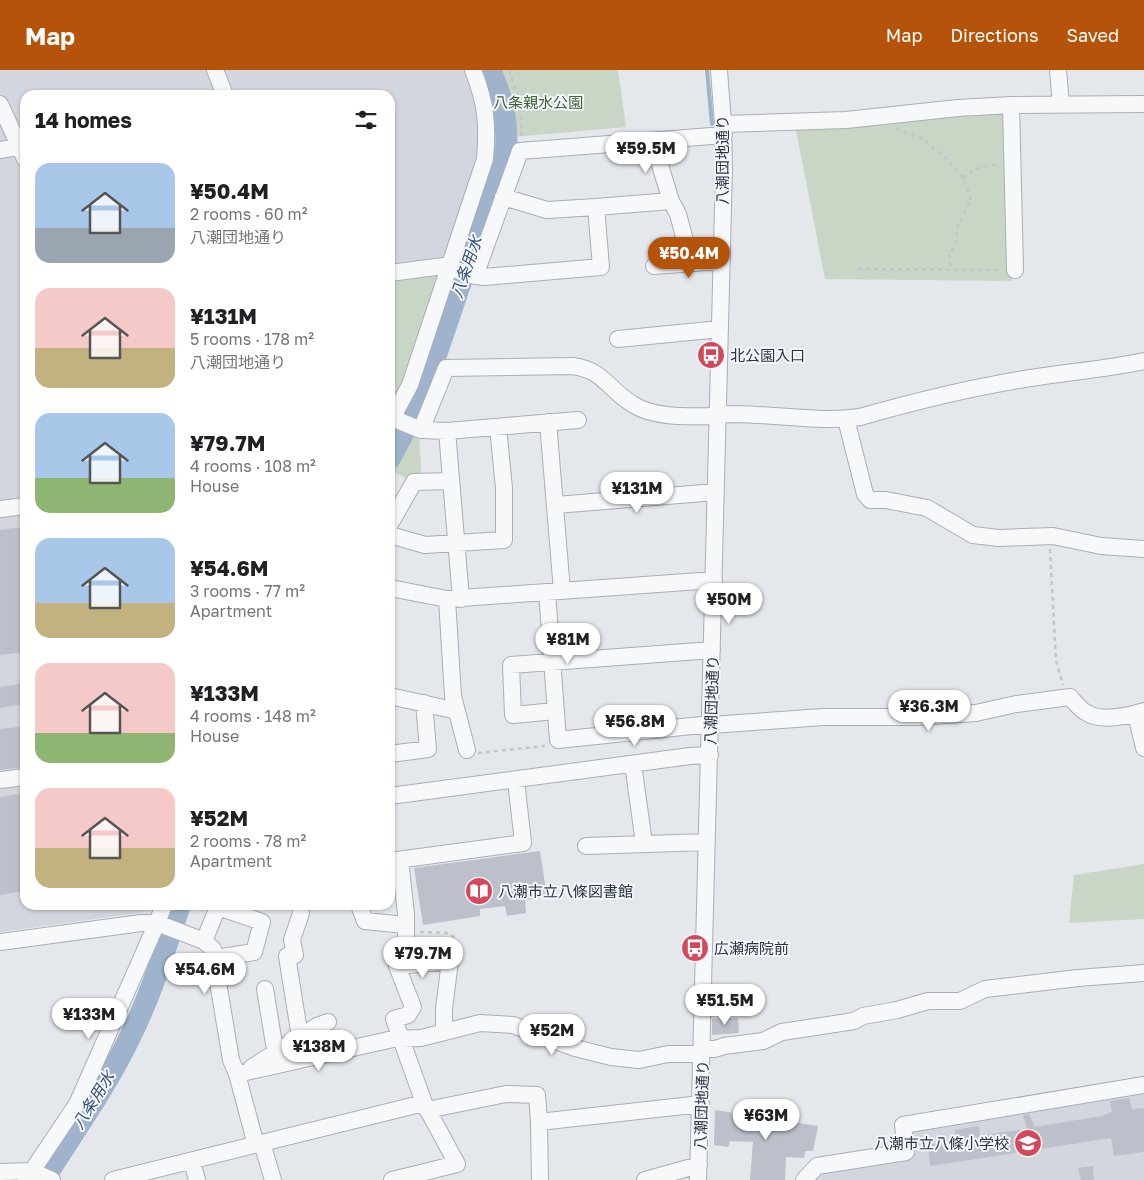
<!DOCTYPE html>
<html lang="en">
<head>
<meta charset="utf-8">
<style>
	body { margin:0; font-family:"Golos Text","Noto Sans JP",sans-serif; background:#f6f6f6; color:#202124; height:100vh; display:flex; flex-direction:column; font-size:19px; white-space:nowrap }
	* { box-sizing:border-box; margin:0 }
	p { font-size:16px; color:#757577 }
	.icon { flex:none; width:28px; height:28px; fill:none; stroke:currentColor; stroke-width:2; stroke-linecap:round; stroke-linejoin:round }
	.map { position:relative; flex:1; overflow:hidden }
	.sheet { position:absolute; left:20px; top:20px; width:375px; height:820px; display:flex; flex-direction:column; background:#fff; border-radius:15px; box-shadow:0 1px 4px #0004 }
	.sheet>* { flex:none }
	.price { position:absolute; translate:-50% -42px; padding:0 11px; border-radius:18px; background:#fff; color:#222; font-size:16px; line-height:32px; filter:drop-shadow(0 1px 2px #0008) }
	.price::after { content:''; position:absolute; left:50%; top:30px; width:15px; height:11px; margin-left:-8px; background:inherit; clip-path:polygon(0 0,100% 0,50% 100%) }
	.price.current { background:#b45309; color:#fff }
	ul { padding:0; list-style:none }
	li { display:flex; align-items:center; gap:15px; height:125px; padding:0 15px }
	li span { display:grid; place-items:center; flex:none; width:140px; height:100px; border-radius:15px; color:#555 }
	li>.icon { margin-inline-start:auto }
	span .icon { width:60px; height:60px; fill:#fffc; stroke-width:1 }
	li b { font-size:21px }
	h2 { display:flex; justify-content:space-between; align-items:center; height:60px; padding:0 15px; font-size:21px }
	header { display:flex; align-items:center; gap:30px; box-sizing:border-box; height:70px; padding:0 25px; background:#b45309; color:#fff }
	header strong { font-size:24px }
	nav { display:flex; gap:28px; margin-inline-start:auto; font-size:18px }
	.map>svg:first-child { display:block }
	.built { fill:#d2d6de }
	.green { fill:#c9d6c5 }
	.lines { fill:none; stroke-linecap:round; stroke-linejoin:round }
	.stream { stroke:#9fb4cc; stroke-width:4 }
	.river { stroke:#9fb4cc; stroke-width:22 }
	.building { fill:#bbc0ca }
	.minor-casing { stroke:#a9aeb7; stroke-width:18 }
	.path { stroke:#c2c5cb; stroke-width:2.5; stroke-dasharray:4 4; stroke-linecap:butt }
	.minor { stroke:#f7f8fa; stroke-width:16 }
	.labels { text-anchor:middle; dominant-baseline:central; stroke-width:4; stroke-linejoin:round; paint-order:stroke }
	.park-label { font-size:15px; fill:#3f6138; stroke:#f4f6f9 }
	.street-label { font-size:15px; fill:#2b3445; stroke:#f4f6f9 }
	.poi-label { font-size:15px; fill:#2b3445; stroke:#f4f6f9; text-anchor:start }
	.water-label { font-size:16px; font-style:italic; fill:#34527a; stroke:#f4f6f9 }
</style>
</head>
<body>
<header>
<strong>Map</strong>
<nav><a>Map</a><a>Directions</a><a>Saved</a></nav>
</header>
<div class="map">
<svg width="1144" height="1110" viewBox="0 0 1144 1110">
	<rect width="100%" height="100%" fill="#e4e7ec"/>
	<!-- built -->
	<path class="built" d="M0 0H468L480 39 477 96 447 190 390 197V25H25V835H155L153 841 0 862Z
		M1144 1022V1110H813L821 1101 911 1085V1061Z"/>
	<!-- green -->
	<path class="green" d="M494 0H618L626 57 512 67 502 17Z
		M1008 38 1012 211 825 209 795 55Z
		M445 201 390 345V207Z
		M408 357 419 362 422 415 415 414 390 399V392Z
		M1144 794V849L1069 853 1074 805Z"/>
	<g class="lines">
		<!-- stream -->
		<path class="stream" d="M707 0 712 54"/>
		<!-- river -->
		<path class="river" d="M390 388 420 332 506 79C508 50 502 26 490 0
			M43 1110C73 1063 106 1017 130 967 151 925 165 879 180 835"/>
	</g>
	<!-- building -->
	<path class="building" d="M25 457V582L0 585V460Z
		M20 614 23 634 0 638V617Z
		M25 656V697L0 700V659Z
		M25 723V821L0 825V727Z
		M540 781 547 827 525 830 526 843 507 846 505 836 480 839V846L423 855 414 798Z
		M738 948 739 963 712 965V949Z
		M1129 1028 1132 1039 1144 1038V1082L1114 1086 1111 1068 930 1096 928 1074 956 1073 955 1060 979 1056 980 1065 1027 1059 1023 1045 1029 1044 1035 1057 1102 1046 1112 1042 1110 1031Z
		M715 1040 818 1056 813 1081H805L804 1088 786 1087 785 1110H750L753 1072 730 1071 728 1077 714 1075Z
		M1093 1096 1094 1110H1081L1078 1098Z"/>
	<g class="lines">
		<!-- minor casing -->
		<g class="minor-casing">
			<path id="minor" d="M215 0 225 25
				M1058 0 1061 35
				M0 34 25 89
				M1011 35 1015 200
				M723 54 846 50 958 38 1011 35 1144 34
				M659 70 660 95 671 131 678 144 691 193
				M0 80 18 77
				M503 127 547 140 596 137
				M654 196 721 191
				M450 198 475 206 484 207 601 197 596 137 671 131
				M390 203 451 195
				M475 206 520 81 724 65
				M618 269 720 259
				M718 344C731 344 744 344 757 345 792 346 825 352 860 347 916 331 973 317 1031 308 1068 302 1107 299 1144 291
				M392 348 421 360 447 361 578 350
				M846 349 865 424 870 430H886L927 438 973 465 999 468 1053 466 1101 476 1144 479
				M390 352 410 315 485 89C488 54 486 33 473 0
				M548 352 562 521
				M421 360 446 298 573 296C604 300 609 321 634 335 657 349 692 346 718 346
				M447 361 461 529
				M556 435 716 422
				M0 439 25 436
				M390 454 414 412 450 411
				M390 465 425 475 504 470V418L498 357
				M390 518 447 529 714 510
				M547 522 558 670 711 654
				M447 529 453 626 467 680
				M390 626 457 641
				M555 641 513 645 511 595 712 580
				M1136 644 1144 678
				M711 655 823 647H916L976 643 1016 634 1070 627C1075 632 1080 640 1087 643 1101 652 1129 646 1144 641
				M390 684 428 679 424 633
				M633 694 644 773
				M0 710 25 707
				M390 726 690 686 710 685
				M586 776 707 772
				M400 790 406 844V865
				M390 791 523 773 516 710
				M359 835 365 851 406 855
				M301 843 292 870 295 885 287 886 299 961 302 965
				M204 871 218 837 262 852 254 882 216 888
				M0 872 141 853H157L204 871 213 879 216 888V900L231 990 237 1004 256 1075
				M265 919 274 974 277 981
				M702 979H715L724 976 763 971 782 962 854 951 863 946 897 940 928 931H960L985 919 1078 908 1144 903
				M251 998 317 956 328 952
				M237 1004 393 969 421 968 480 953 513 955 575 978 611 987 639 990 668 984H702
				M427 1040 506 1024 537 1025 539 1052 701 1034
				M539 1052 540 1110
				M262 1073 273 1110
				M192 1091 197 1110
				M0 1102 32 1101 52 1110
				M26 1110 77 1034 157 853 164 835
				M113 1110 424 1033
				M392 1110 457 1094 424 1033 394 949 408 945 413 937 397 896 450 891 444 939V961
				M645 1110 699 1095
				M698 1110 724 99 723 54 719 0
				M804 1110 817 1096 906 1082 903 1055 1144 1015"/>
		</g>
		<!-- path -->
		<path class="path" d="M509 0 522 39 521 69
			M896 59 921 68 946 88 963 108 971 130 958 155 955 176 949 184 951 199
			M963 108C972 99 987 94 1000 95
			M858 199 1001 200
			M1050 479 1056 591 1063 615
			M478 683 545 676
			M420 862 449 863 457 870 458 880"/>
		<!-- minor -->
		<use href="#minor" class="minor"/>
	</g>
	<!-- icons -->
	<defs>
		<g id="bus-disc" transform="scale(1.4375)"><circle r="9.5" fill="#d1495b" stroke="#f4f6f9"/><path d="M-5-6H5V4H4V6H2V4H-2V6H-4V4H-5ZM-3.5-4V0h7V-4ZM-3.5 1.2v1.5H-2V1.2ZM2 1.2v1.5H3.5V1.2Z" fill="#fff"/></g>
		<g id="library-disc" transform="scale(1.4375)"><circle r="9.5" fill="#d1495b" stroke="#f4f6f9"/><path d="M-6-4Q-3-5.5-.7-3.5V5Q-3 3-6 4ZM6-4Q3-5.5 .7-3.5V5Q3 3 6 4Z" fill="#fff"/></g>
		<g id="school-disc" transform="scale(1.4375)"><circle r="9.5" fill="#d1495b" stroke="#f4f6f9"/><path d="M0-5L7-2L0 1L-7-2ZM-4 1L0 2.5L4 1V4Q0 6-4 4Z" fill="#fff"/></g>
	</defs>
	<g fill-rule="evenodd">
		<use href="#bus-disc" x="711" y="285"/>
		<use href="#library-disc" x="479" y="821"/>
		<use href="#bus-disc" x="695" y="878"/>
		<use href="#school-disc" x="1028" y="1073"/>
	</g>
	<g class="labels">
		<!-- park labels -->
		<g class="park-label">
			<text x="538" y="32">八条親水公園</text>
		</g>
		<!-- street labels -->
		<g class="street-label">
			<text transform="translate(722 90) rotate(-90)">八潮団地通り</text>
			<text transform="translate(711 630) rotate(-88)">八潮団地通り</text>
			<text transform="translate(701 1035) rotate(-88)">八潮団地通り</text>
		</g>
		<!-- poi labels -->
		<g class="poi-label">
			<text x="730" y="285">北公園入口</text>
			<text x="498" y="821">八潮市立八條図書館</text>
			<text x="714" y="878">広瀬病院前</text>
			<text x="1009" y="1073" text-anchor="end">八潮市立八條小学校</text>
		</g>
		<!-- water labels -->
		<g class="water-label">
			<text transform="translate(466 197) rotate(-71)">八条用水</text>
			<text transform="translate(93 1030) rotate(-58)">八条用水</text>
		</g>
	</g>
</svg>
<b class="price" style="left:646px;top:104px">¥59.5M</b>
<b class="price current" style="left:689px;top:209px">¥50.4M</b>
<b class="price" style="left:637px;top:444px">¥131M</b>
<b class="price" style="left:729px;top:555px">¥50M</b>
<b class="price" style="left:568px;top:595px">¥81M</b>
<b class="price" style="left:929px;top:662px">¥36.3M</b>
<b class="price" style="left:635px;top:677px">¥56.8M</b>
<b class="price" style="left:423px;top:909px">¥79.7M</b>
<b class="price" style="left:205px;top:925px">¥54.6M</b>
<b class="price" style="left:725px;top:956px">¥51.5M</b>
<b class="price" style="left:89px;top:970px">¥133M</b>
<b class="price" style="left:552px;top:986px">¥52M</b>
<b class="price" style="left:319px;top:1002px">¥138M</b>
<b class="price" style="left:766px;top:1071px">¥63M</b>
<section class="sheet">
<h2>14 homes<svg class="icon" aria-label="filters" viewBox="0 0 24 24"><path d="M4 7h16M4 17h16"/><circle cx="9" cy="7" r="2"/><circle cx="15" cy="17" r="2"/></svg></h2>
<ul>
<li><span style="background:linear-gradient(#a9c7e8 65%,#9aa5b1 0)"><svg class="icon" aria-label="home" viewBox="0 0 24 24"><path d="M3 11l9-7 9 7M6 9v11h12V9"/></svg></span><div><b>¥50.4M</b><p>2 rooms · 60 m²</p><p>八潮団地通り</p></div></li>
<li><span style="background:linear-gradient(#f6c9c9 60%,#c2b280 0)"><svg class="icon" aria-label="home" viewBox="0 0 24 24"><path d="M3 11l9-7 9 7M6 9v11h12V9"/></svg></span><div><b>¥131M</b><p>5 rooms · 178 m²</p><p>八潮団地通り</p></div></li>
<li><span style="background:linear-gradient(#a9c7e8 65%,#8fb573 0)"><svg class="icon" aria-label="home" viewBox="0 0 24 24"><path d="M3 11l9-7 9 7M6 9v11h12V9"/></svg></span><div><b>¥79.7M</b><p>4 rooms · 108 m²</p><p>House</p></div></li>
<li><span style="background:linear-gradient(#a9c7e8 65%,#c2b280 0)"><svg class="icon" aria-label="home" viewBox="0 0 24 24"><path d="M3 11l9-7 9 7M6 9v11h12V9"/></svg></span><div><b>¥54.6M</b><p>3 rooms · 77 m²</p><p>Apartment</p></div></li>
<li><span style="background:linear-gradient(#f6c9c9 70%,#8fb573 0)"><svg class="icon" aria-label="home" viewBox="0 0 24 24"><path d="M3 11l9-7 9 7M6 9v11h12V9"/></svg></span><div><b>¥133M</b><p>4 rooms · 148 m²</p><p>House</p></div></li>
<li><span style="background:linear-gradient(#f6c9c9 60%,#c2b280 0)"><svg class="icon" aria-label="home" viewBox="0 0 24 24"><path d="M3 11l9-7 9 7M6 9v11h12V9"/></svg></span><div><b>¥52M</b><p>2 rooms · 78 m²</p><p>Apartment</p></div></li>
</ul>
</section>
</div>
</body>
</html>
